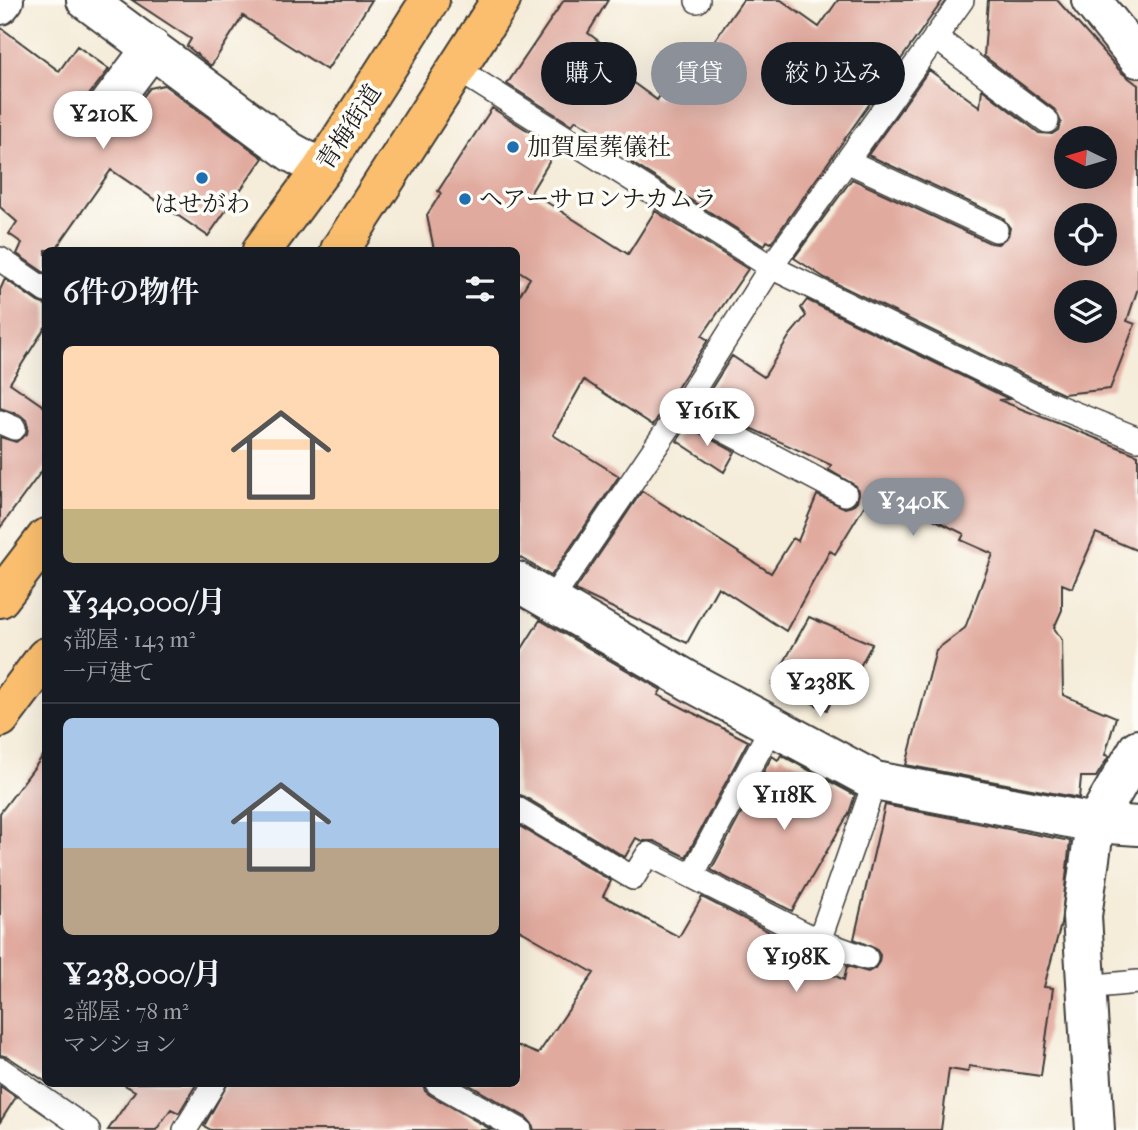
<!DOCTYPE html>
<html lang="ja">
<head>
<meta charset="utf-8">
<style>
	body { margin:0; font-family:"IM FELL French Canon","Noto Serif JP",serif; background:#242831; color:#f1f3f6; height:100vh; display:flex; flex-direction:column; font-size:26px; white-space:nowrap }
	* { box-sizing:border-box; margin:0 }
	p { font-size:23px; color:#9ea1a6 }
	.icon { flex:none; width:38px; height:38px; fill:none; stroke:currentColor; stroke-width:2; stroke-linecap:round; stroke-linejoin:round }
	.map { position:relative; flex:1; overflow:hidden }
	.panel { position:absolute; left:42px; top:247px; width:478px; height:840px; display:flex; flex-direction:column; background:#171b24; border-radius:10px; box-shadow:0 7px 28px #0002 }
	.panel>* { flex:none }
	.hud { position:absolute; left:541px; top:42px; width:492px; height:63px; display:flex; gap:14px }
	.needle { width:46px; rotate:275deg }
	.controls { position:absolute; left:1054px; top:126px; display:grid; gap:14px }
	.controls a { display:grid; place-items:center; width:63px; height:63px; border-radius:50%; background:#171b24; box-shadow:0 7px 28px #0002; font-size:35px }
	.price { position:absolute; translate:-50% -60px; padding:0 16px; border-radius:24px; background:#fff; color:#222; font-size:23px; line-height:46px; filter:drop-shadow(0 2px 4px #0008) }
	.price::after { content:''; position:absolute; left:50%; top:42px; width:21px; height:16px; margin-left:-10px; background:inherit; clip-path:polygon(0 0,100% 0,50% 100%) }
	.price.selected { background:#8c9099; color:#fff }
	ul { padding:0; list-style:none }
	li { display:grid; align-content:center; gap:14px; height:371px; padding:0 21px }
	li+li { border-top:2px solid #363941 }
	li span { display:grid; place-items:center; height:217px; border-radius:10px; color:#555 }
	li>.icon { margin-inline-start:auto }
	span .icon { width:126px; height:126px; fill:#fffc; stroke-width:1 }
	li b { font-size:30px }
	h2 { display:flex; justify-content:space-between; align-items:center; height:84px; padding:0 21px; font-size:30px }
	.chip { padding:0 24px; border-radius:32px; background:#171b24; box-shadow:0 7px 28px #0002; font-size:24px; line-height:63px }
	.chip.selected { background:#8c9099; color:#fff }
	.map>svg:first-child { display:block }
	.building { fill:#e1aa9f; fill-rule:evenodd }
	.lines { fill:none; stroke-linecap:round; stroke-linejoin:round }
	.lane-casing { stroke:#3d3b38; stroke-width:26 }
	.street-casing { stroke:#3d3b38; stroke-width:42 }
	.primary-casing { stroke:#3d3b38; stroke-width:42 }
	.lane { stroke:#fff; stroke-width:23 }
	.street { stroke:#fff; stroke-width:38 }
	.primary { stroke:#fabe6e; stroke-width:38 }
	.poi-dot { fill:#1f6fb2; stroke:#fdfcf7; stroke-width:2.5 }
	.labels { text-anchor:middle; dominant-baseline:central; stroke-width:7; stroke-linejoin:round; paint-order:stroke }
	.street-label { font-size:24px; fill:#1c1c1c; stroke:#fdfcf7 }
	.poi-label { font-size:24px; fill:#1c1c1c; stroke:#fdfcf7; text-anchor:start }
</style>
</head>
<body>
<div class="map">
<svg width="1138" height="1130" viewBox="0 0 1138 1130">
	<rect width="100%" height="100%" fill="#fdfcf7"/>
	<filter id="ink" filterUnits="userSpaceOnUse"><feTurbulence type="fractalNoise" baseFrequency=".0143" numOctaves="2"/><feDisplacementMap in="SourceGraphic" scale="14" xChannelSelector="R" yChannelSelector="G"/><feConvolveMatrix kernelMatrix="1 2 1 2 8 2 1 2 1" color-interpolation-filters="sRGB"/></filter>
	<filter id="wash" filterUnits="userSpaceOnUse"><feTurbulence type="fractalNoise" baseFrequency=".00686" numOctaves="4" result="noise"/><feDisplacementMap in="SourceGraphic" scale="28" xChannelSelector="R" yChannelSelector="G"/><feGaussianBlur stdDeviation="1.57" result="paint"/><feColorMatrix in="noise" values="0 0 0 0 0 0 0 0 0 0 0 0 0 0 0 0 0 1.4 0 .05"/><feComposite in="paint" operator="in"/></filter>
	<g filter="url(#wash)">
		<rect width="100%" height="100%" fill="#f5ecd9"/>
		<g id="blocks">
			<!-- building -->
			<path class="building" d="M132 0H372L327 70 243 16 211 66 187 46 191 39Z
				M564 0H608L588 33 613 52 606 63 657 100 693 47 704 55 743 0H781L819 27 838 0H943L771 243 767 241 764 246 632 163 635 158 576 120 572 125 507 84Z
				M988 0H1057L1121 72 1138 85V288L1127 321 1135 324 1110 389 1063 394 1052 389 825 278 794 258 852 179 990 243 998 244 1008 236 1010 228 1002 217 868 155 929 70 980 107 982 89 1039 133 1052 134 1058 130 1061 122 1055 110 984 56ZM1066 138H1104V177H1066ZM1066 215H1104V254H1066ZM1066 292H1104V331H1066Z
				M0 27 59 71 77 46 109 69 89 95 85 105 87 116 94 126 105 130 116 128 124 121 150 88 164 85 263 158 208 236 111 170 55 250H46V274L17 254 22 243 9 234 17 222 0 207Z
				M492 108 557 149 531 192 628 254 655 211 748 269 702 336 708 340 653 425 584 380 553 435 619 476 551 576 516 555V301L530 278 516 269V250H434L427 215 441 193 438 191Z
				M5 279 38 302 46 305V326L10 383 46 408V465L0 528V437L16 442 27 434 28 427 26 420 20 415 0 408V290Z
				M807 300 1009 399 999 400 1138 455V551L1096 533 1072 588 1062 584V610L1054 628 1062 640 1063 695 1116 717 1105 755 1109 756 1096 777H1081L1079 798 906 765 936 650 965 628 993 554 961 540 964 534 874 490 835 554 830 551 786 631 718 587 687 643 575 590 642 491 771 573 793 538 798 541 817 495 845 508 852 506 857 501 859 494 856 486 829 470 831 465 748 427 702 403 732 356 764 377 790 335 806 316 801 308Z
				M687 426 735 452 724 472 677 441Z
				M809 617 872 644 848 689 839 686 827 710 772 684Z
				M540 620 661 690 658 695 748 741 686 857 654 841H642L636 838 625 857 523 796 516 794V658Z
				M46 752V1082L8 1057 0 1055V813Z
				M781 755 855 795 849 813 792 911 711 870 772 756 778 760Z
				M885 805 1070 841 1061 924 1044 987 1053 988 1041 1076 969 1066 968 1072 949 1069 941 1130H534L532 1124 527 1118 466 1083H516V1045L538 1054 594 973 516 928V824L611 881 603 896 679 937 702 897 777 936 772 946 844 980 847 966 868 972 875 968 879 962 880 955 876 949 854 939Z
				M121 1083H197L179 1113 171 1109 156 1130H108L135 1091Z
				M228 1083H423L425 1091 430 1095 492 1130H211L204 1126Z
				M0 1086 16 1097 0 1122Z"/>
		</g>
	</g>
	<g filter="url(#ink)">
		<use href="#blocks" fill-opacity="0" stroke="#3d3b38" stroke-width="2"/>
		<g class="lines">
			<!-- lane casing -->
			<g class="lane-casing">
				<path id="lane" d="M697 1 698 0
					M935 37 1047 121
					M457 69 771 267 1046 402 1138 439
					M847 161 996 230
					M0 259 46 291
					M682 408 845 494
					M0 422 14 428
					M550 602 682 408 771 267 962 0
					M516 808 633 878 648 854 819 941
					M692 875 772 726
					M866 958 819 941 875 781
					M1086 987 1138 982
					M0 1069 88 1130
					M437 1083 520 1130
					M185 1130 214 1083"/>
			</g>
			<!-- street casing -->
			<g class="street-casing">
				<path id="street" d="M86 0 291 152 322 169
					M1091 0 1138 58
					M0 5 4 0
					M107 108 152 48
					M516 581 696 685 875 781 1095 823 1138 826
					M1095 1130 1082 916 1095 823 1138 749"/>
			</g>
			<!-- primary casing -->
			<g class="primary-casing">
				<path id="primary" d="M262 250 322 169 430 0
					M340 250 501 0
					M0 598 46 538
					M0 718 46 657"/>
			</g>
			<!-- lane -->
			<use href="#lane" class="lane"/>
			<!-- street -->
			<use href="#street" class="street"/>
			<!-- primary -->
			<use href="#primary" class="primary"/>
		</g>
	</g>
	<!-- markers -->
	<g class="poi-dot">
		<circle cx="513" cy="147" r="7"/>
		<circle cx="202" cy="178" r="7"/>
		<circle cx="465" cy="199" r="7"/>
	</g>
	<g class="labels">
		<!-- street labels -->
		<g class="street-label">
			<text transform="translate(349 127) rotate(-57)">青梅街道</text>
		</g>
		<!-- poi labels -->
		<g class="poi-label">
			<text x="527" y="147">加賀屋葬儀社</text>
			<text x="479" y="199">ヘアーサロンナカムラ</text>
			<text x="202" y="204" text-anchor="middle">はせがわ</text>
		</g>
	</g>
</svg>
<div class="controls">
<a><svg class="needle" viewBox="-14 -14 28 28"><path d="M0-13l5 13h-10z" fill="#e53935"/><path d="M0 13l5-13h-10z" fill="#9ea1a6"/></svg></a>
<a><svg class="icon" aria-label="locate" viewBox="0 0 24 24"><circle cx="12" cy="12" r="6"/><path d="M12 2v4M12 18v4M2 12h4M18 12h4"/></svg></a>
<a><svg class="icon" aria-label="layers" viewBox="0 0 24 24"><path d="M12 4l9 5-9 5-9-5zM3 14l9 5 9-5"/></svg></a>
</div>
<b class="price" style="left:103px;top:151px">¥210K</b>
<b class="price" style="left:707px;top:448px">¥161K</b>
<b class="price selected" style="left:913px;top:538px">¥340K</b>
<b class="price" style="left:820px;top:719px">¥238K</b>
<b class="price" style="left:784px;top:832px">¥118K</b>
<b class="price" style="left:796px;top:994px">¥198K</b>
<div class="hud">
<a class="chip">購入</a>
<a class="chip selected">賃貸</a>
<a class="chip">絞り込み</a>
</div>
<section class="panel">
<h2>6件の物件<svg class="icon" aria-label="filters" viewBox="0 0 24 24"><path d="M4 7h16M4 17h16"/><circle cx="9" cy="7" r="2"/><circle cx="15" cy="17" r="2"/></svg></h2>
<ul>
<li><span style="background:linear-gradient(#ffd9b3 75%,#c2b280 0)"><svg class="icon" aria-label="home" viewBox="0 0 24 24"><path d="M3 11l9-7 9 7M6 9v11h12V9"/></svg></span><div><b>¥340,000/月</b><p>5部屋 · 143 m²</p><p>一戸建て</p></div></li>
<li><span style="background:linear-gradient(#a9c7e8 60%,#b9a48a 0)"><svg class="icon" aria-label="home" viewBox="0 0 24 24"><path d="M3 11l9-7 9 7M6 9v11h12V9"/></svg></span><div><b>¥238,000/月</b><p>2部屋 · 78 m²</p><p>マンション</p></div></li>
</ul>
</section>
</div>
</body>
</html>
